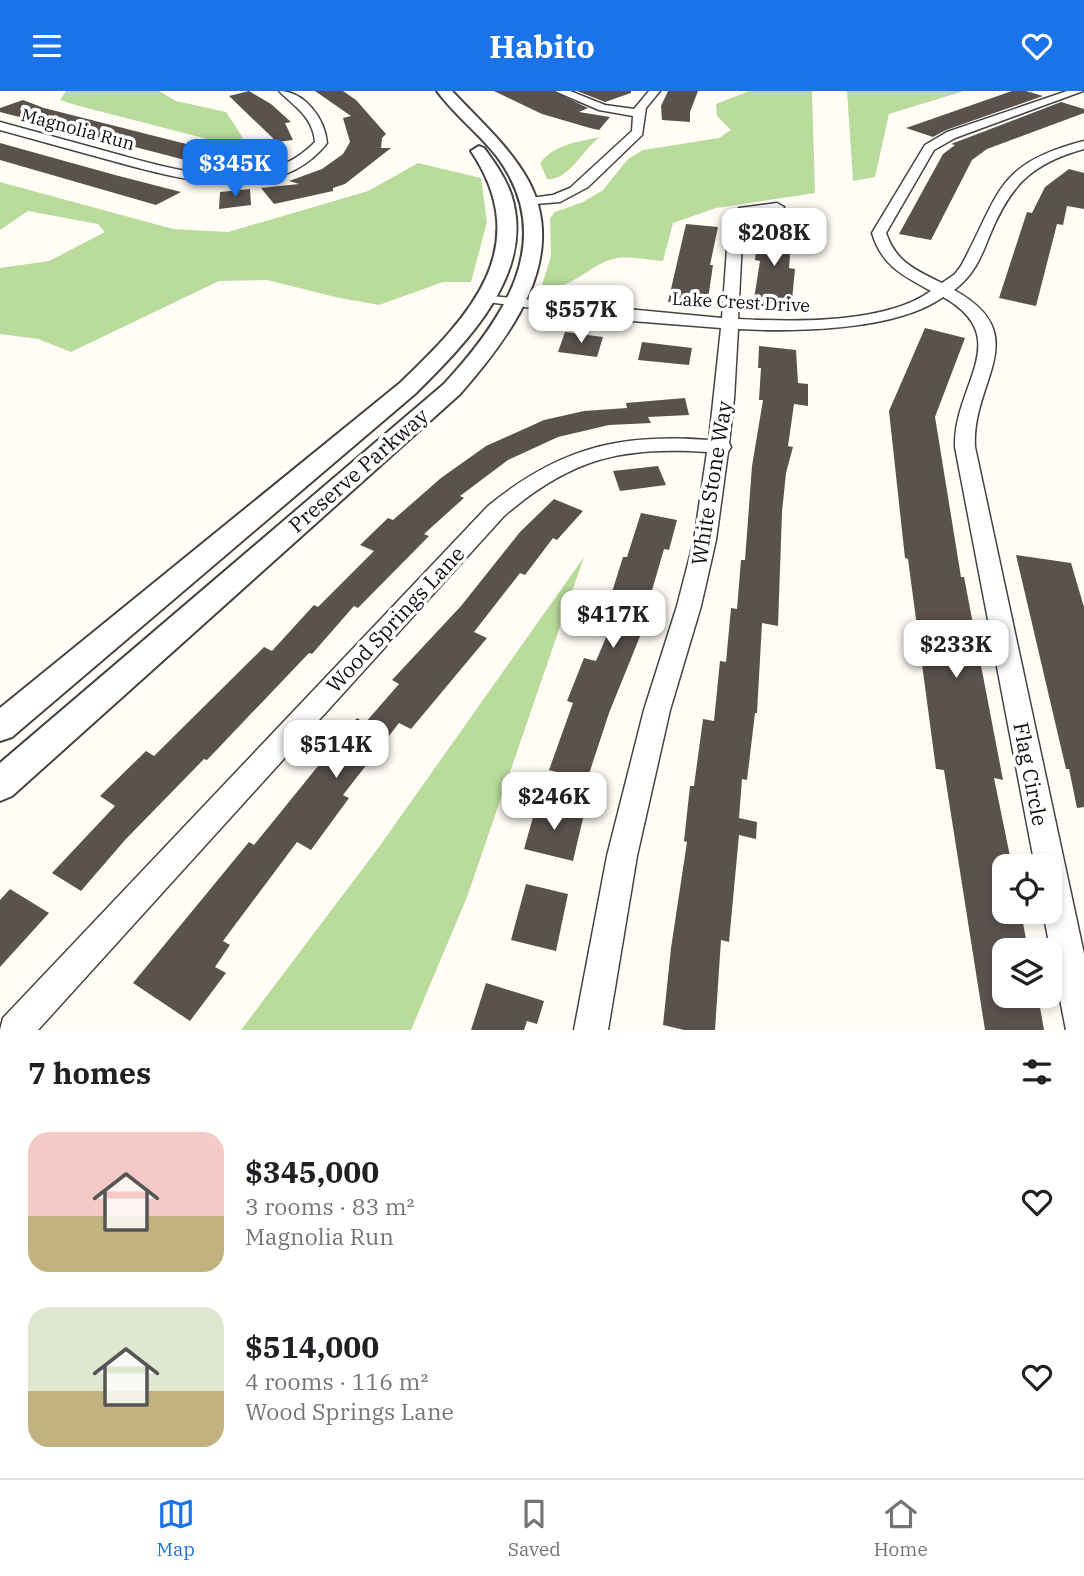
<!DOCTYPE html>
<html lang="en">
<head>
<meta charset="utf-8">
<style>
	body { margin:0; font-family:"IBM Plex Serif",serif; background:#f6f6f6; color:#202124; height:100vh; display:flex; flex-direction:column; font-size:26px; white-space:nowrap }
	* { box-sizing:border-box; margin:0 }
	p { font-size:23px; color:#757577 }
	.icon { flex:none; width:38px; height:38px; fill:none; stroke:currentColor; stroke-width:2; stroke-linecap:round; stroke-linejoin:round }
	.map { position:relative; height:939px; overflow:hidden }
	.panel { display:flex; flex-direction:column; background:#fff; flex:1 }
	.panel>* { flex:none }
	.controls { position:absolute; left:992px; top:763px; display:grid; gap:14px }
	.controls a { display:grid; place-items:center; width:70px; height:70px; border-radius:14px; background:#fff; box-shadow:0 4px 10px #0003; font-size:35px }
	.price { position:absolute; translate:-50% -60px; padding:0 16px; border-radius:14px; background:#fff; color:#222; font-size:23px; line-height:46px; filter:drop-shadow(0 2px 4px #0008) }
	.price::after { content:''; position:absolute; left:50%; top:42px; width:21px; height:16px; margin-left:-10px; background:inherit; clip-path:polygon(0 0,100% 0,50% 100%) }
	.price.active { background:#1a73e8; color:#fff }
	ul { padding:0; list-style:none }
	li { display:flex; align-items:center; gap:21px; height:175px; padding:0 28px }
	li span { display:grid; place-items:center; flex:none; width:196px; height:140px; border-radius:21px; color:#555 }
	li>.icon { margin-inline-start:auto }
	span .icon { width:84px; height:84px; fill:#fffc; stroke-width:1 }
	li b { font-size:30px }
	h2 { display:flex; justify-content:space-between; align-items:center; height:84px; padding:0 28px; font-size:30px }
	header { display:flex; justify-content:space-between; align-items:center; height:91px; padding:0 28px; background:#1a73e8; color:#fff; font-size:32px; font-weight:700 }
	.menu { display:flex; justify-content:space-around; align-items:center; height:98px; border-top:2px solid #e0e0e0; background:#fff; font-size:19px; color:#757577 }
	.menu a { display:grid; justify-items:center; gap:4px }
	.menu .active { color:#1a73e8 }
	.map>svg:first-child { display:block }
	.forest { fill:#b9dc9c }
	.building { fill:#5a524d }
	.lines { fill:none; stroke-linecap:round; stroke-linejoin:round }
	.minor-casing { stroke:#444; stroke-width:3 }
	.tertiary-casing { stroke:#444; stroke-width:4 }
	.minor { fill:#fff; fill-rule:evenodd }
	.tertiary { fill:#fff; fill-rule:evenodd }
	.labels { text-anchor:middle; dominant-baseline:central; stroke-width:7; stroke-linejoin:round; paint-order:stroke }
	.far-street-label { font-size:18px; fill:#111; stroke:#fff }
	.street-label { font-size:21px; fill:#111; stroke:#fff }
</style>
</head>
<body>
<header><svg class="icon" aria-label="menu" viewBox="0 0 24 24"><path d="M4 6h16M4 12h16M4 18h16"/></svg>Habito<svg class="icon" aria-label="heart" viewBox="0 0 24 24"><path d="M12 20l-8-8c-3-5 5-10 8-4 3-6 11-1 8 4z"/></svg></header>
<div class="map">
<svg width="1084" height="939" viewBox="0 0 1084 939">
	<rect width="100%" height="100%" fill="#fffdf5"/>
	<!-- forest -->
	<path class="forest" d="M66 0H159L176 10 226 21 243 47 227 53 79 15 60 9Z
		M749 0H812L815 102 716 117 673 132 663 170C648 169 628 164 613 168 588 174 569 203 542 194L551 165 550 127 555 121 583 111 603 99 628 68 643 59 719 47 731 39 717 25 716 13Z
		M847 0H964L889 23 875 86 853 90Z
		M600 46C584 57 568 91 547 88L540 72C555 53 577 51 600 46Z
		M418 72 481 87 487 131 471 191H443L379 214 335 206 267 189 219 190 71 261 38 248 0 243V177L49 170 105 141 98 133 28 120 0 139V91L173 138 228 141 368 100Z
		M584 466 467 806 411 939H241L379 756Z"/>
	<!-- building -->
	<path class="building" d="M249 0 271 13 291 31 285 32 293 49 277 51 229 5Z
		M315 0H343L356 9 386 43 382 47 381 57H391L345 93 333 97V100L274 113 261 97 299 93 289 90 322 78 343 63 350 51 343 27 351 25Z
		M494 0H553L588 17 579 21 610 26 599 39 590 37 542 23Z
		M577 0H631V2L605 11Z
		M668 0H698L690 21V31L662 29 661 15Z
		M1012 0H1026L1043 5 946 39 933 46 906 37Z
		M23 9 44 17 210 59 189 70 0 21V17Z
		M1061 11 1084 18V22L987 58 972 69 931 149 899 143 943 63 955 54 951 53Z
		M0 52 115 84 181 101 156 114 0 69Z
		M1069 78 1084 82V118L1067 115 1063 134 1057 133 1036 215 999 207 1027 121 1032 122 1045 96Z
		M250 98 251 114 219 118 220 101Z
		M686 133 718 136 710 174H713L707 215 668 211Z
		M759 134 792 137 789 177 795 178 791 219 753 214 760 170 755 169Z
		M925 237 965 247 935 326 961 486H964L1003 689 994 687 1012 775H1004V821H1021L1028 859H1004V905H1038L1044 939H985L944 679 936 678 908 468 905 467 889 320Z
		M565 241 603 246 597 266 558 261Z
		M642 251 692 257 689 274 638 269Z
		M759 255 796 259 798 292 808 293V315L794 313 788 355 793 356 786 382 782 421 778 535 762 532 757 622H755L747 689 742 688 739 727 757 731 756 748 739 744 729 851 721 849 715 939H684L663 934 671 857 687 751 684 750 690 695H694L703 628 714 630 720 570 726 571 731 517 737 518 741 469H745L752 375 763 309H759L761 277H758Z
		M685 307 689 324 648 326 651 332 609 334 558 346 508 369 460 405 464 407 424 443 429 445 358 517 354 515 312 563 309 562 207 669 204 668 125 749 81 800 52 782 115 715 100 705 146 660 154 665 264 556 272 560 314 514 318 516 374 460 360 454 388 427 393 429 441 387 486 355 544 329 584 320 627 317 626 312Z
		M658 375 666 394 620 400 613 380Z
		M554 408 583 420 557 449 553 447 525 484 520 482 474 541 487 547 411 638 399 632 343 704 349 707 311 759 297 751 223 850 230 854 215 876 226 882 190 930 133 892 249 751 254 754 357 627 365 632 399 593 392 589 461 515 520 441Z
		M641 422 677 429 669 459 664 458 644 527 647 528 609 622 587 689 549 679 573 612 567 610 584 567 596 570 624 504 612 501 623 466H627Z
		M1016 464 1071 472 1084 516V716L1077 717 1069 678H1066Z
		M537 712 584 723 573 770 524 758Z
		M526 793 568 803 556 860 511 849Z
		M10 798 49 822 0 876V809Z
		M486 892 544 910 537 933 527 930 524 939H471Z"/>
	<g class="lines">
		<!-- minor casing -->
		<g class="minor-casing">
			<path id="minor" d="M279 0C304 0 325 27 327 52 275 118 176 87 109 69 73 59 36 49 0 39V31C40 42 80 53 120 64 183 81 262 105 315 51 313 26 295 16 279 0Z
				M555 0H570L605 14 634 18 649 0H660L646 17 642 44 588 96 560 111 523 114V108L553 104 570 97 632 40 633 25 599 19Z
				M1067 0H1083L955 47 934 59 886 142C896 171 915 179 942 192L955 183 961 175C1000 104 994 73 1084 50V58C1030 73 1010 95 989 146 981 167 973 185 954 199 1036 244 971 290 975 356L1084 863V939H1066L1043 821H1050V775H1035L955 356C953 294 1016 247 943 206 896 240 795 241 738 238L734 308 729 352 731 356 728 361 716 449 701 515 670 619 637 765 608 939H574L607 765 644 619 677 515 694 449 707 361C621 355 570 368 504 425L38 939H0L3 927 488 415C559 357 619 342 709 349L721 237 619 229 480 210 478 207 480 204 722 227 729 130 739 117 777 112 784 116 782 119 748 124 743 130 738 228C794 231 885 233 931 200 902 184 882 175 872 142L925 54 947 41Z"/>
		</g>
		<!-- tertiary casing -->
		<g class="tertiary-casing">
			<path id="tertiary" d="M437 0H452C478 28 509 55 528 89 570 167 510 246 460 303L12 705 0 710V672L444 293C504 228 560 147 495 63 477 41 454 23 437 0Z
				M479 55 484 57C495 72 505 86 511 103 537 182 466 252 416 302L12 646 0 650V617L400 292C469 226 536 157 471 60Z"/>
		</g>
		<!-- minor -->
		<use href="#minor" class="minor"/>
		<!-- tertiary -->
		<use href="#tertiary" class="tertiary"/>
	</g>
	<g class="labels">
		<!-- far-street labels -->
		<g class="far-street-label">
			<text transform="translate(78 38) rotate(15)">Magnolia Run</text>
			<text transform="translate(741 211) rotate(3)">Lake Crest Drive</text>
		</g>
		<!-- street labels -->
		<g class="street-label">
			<text transform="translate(358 379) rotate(-41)">Preserve Parkway</text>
			<text transform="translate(711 392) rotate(-81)">White Stone Way</text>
			<text transform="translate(395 528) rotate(-47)">Wood Springs Lane</text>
			<text transform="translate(1031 683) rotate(79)">Flag Circle</text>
		</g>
	</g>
</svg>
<div class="controls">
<a><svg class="icon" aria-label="locate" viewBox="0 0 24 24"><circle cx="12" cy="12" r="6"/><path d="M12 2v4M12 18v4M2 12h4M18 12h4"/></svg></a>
<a><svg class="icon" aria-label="layers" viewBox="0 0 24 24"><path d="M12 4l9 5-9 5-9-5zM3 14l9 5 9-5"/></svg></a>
</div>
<b class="price active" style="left:235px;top:108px">$345K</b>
<b class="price" style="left:774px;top:177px">$208K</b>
<b class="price" style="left:581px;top:254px">$557K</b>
<b class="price" style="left:613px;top:559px">$417K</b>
<b class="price" style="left:956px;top:589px">$233K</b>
<b class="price" style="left:336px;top:689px">$514K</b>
<b class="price" style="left:554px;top:741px">$246K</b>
</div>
<section class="panel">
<h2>7 homes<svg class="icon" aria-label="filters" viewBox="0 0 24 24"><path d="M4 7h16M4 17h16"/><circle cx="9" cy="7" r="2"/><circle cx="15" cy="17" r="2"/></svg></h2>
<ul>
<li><span style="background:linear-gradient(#f6c9c9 60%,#c2b280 0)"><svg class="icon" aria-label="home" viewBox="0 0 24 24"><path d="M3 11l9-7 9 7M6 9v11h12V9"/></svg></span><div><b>$345,000</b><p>3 rooms · 83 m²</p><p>Magnolia Run</p></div><svg class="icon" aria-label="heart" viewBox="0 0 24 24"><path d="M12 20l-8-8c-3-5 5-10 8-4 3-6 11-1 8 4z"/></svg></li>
<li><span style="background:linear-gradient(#dfe7d0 60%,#c2b280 0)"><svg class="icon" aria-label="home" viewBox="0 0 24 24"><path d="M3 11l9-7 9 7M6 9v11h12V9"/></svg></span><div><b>$514,000</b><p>4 rooms · 116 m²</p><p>Wood Springs Lane</p></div><svg class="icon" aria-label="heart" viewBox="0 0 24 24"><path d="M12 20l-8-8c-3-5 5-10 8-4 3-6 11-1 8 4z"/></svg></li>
</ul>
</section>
<nav class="menu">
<a class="active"><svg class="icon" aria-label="map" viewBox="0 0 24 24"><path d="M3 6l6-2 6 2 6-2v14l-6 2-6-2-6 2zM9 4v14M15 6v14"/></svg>Map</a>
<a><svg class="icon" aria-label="saved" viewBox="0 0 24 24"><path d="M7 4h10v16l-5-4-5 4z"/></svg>Saved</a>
<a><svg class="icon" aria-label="home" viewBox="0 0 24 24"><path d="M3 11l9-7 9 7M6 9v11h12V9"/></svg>Home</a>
</nav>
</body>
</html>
